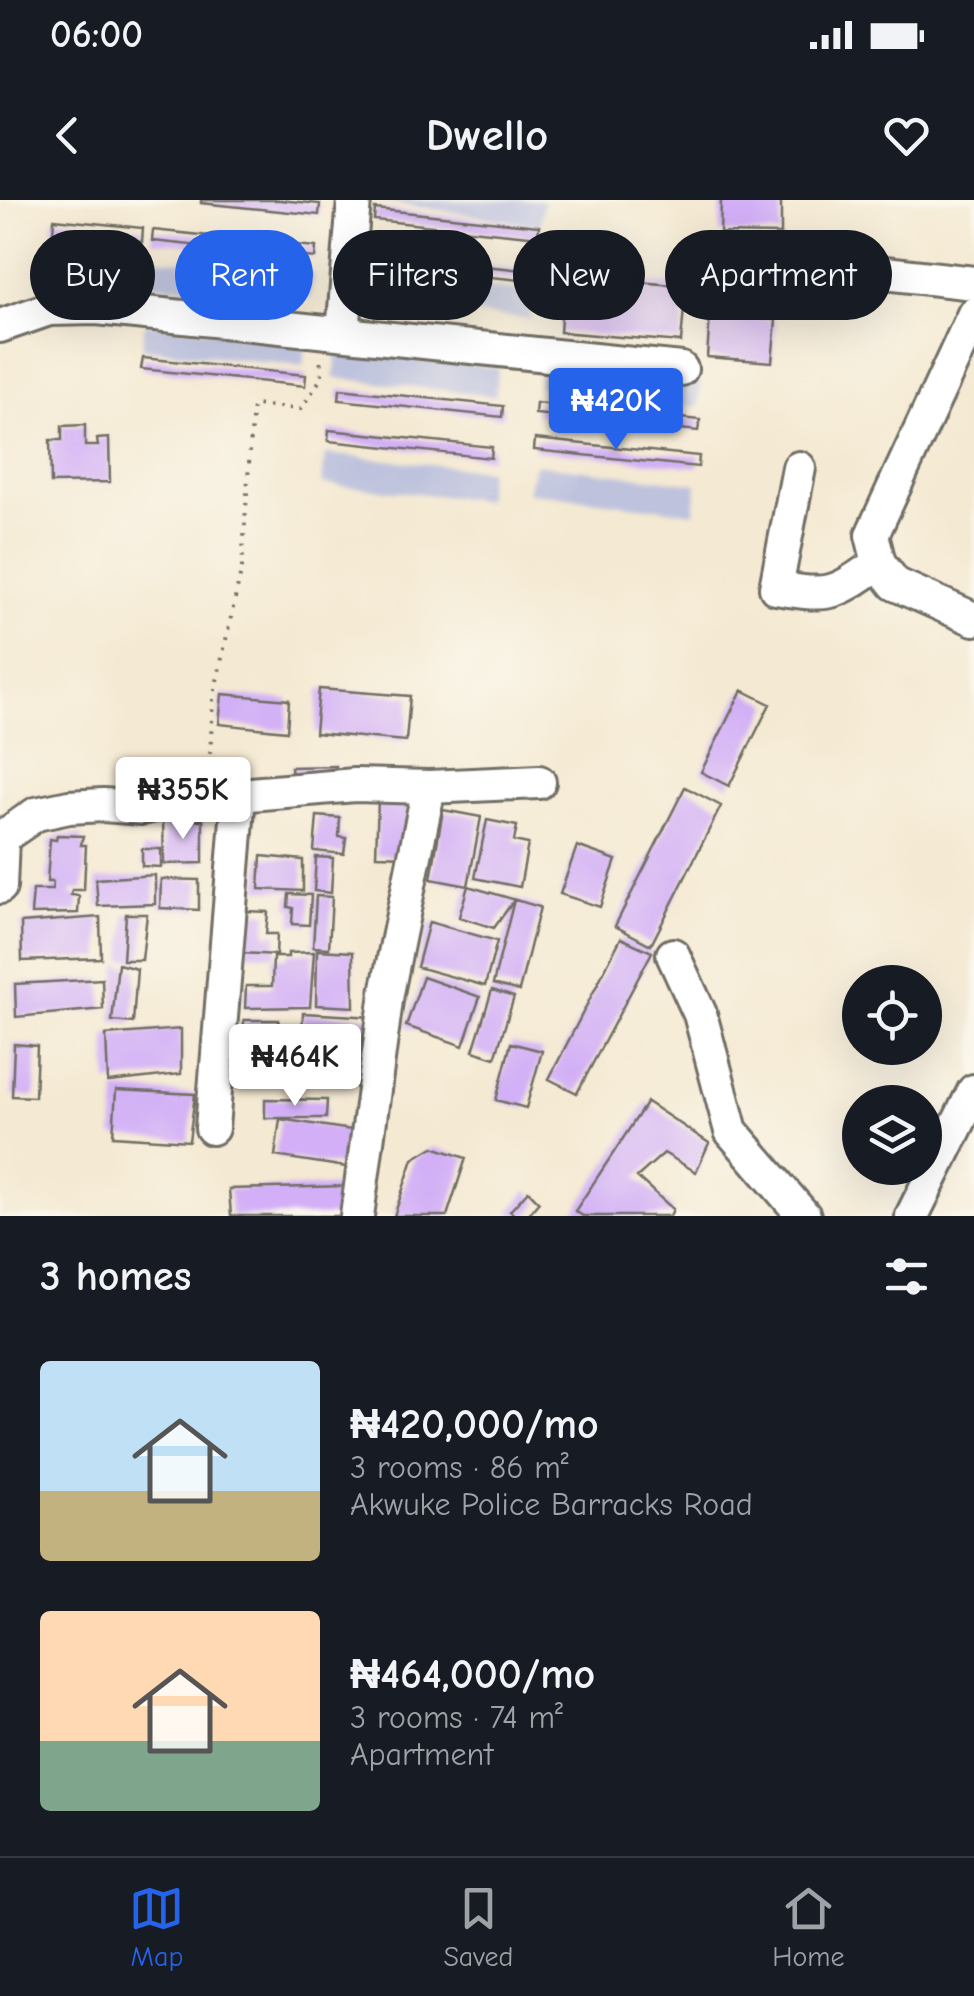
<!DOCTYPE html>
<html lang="en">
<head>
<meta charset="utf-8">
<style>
	body { margin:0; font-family:"Comic Neue",sans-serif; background:#242831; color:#f1f3f6; height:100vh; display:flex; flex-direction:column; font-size:38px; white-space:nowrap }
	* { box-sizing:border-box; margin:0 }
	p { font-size:32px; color:#9ea1a6 }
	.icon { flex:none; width:55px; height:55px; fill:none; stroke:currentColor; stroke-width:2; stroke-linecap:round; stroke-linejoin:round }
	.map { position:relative; height:1016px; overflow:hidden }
	.panel { display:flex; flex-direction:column; background:#171b24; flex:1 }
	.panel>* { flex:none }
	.hud { position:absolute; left:30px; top:30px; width:915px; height:90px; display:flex; gap:20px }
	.tools { position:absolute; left:842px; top:765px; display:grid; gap:20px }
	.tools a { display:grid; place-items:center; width:100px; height:100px; border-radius:50%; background:#171b24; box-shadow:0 10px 40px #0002; font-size:50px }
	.price { position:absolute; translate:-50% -85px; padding:0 22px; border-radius:10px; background:#fff; color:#222; font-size:32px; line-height:65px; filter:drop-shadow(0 2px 5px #0008) }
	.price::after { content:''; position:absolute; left:50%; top:60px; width:30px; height:22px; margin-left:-15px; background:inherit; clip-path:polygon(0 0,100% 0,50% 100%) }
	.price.selected { background:#2563eb; color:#fff }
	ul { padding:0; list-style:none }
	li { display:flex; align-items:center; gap:30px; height:250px; padding:0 40px }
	li span { display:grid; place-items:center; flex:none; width:280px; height:200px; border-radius:10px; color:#555 }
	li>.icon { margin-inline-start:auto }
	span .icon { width:120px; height:120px; fill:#fffc; stroke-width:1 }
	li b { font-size:42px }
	h2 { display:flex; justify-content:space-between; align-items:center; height:120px; padding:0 40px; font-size:42px }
	.chip { padding:0 35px; border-radius:45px; background:#171b24; box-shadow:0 10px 40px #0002; font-size:35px; line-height:90px }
	.chip.selected { background:#2563eb; color:#fff }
	.status { display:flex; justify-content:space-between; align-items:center; height:70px; padding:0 50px; background:#171b24; direction:ltr }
	.status svg { height:28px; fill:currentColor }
	header { display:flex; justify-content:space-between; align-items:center; height:130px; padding:0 40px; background:#171b24; font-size:45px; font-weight:800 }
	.tab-bar { display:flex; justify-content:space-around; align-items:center; height:140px; border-top:2px solid #363941; background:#171b24; font-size:28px; color:#9ea1a6 }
	.tab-bar a { display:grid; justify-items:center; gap:5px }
	.tab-bar .selected { color:#2563eb }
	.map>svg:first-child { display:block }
	.industrial { fill:#bec2dd }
	.building { fill:#d2aff6 }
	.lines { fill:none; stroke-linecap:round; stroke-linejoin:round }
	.minor-casing { stroke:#716e65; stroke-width:38 }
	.path { stroke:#716e65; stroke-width:4; stroke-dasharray:2.5 8; stroke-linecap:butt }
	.minor { stroke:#fff; stroke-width:32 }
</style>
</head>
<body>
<div class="status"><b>06:00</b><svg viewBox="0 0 49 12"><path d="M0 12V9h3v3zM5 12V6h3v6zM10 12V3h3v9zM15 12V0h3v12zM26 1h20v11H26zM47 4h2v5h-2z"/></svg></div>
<header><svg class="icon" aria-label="back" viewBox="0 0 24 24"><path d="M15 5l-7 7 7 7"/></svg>Dwello<svg class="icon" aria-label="heart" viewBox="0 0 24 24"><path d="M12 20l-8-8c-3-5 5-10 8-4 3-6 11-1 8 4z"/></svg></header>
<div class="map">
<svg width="974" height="1016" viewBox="0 0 974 1016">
	<rect width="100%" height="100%" fill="#fbf7ec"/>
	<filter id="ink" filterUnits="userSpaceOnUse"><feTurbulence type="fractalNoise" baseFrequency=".01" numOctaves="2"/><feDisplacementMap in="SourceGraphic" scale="20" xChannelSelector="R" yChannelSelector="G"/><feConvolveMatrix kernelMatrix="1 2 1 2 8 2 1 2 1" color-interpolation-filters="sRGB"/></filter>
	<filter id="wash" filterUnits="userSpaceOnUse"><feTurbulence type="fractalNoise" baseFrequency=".0048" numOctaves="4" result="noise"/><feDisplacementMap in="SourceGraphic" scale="40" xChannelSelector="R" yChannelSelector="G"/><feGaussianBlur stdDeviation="2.25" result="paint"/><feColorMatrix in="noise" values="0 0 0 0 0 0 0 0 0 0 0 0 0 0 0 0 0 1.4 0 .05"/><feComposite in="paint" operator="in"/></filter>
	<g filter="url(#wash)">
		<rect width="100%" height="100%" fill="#f4e9d2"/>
		<!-- industrial -->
		<path class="industrial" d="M371 0H544L540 25Z
			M149 58 314 73 311 99 146 84Z
			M365 77 532 92 530 119 363 104Z
			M145 123 306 142 303 166 142 148Z
			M337 150 498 168 495 196 334 178Z
			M541 163 701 183 698 207 538 187Z
			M325 254 488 270 485 300 322 284Z
			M535 264 697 284 694 313 527 292Z"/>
		<g id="blocks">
			<!-- building -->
			<path class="building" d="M201 0H280L320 4 319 15 201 3Z
				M721 0H781V34L720 33Z
				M375 9 539 26 538 37 374 20Z
				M54 19 143 28 142 42 53 32Z
				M153 30 316 47 315 58 152 41Z
				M54 42 134 49 131 81 51 74Z
				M369 54 532 71 531 81 368 65Z
				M717 58 779 65 774 104 713 98Z
				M564 76 686 86 681 142 560 132Z
				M710 115 776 120 772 162 707 157Z
				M143 158 306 175 305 186 141 169Z
				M340 189 503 206 502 217 339 200Z
				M536 203 700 220 698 231 535 214Z
				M85 225V246H98L97 239 109 238 110 282 51 283 50 240H62V226Z
				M329 230 492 247 491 258 328 241Z
				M535 239 699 256 698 267 534 250Z
				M319 489 410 496 406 541 315 533Z
				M742 490 770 504 729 586 701 572Z
				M222 494 289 500 287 531 219 524Z
				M336 566V576L292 577 291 567Z
				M685 587 721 606 651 745 615 726Z
				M378 599 409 601 407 656 376 655Z
				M443 610 481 617 468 686 431 679Z
				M317 616 340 618 339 637 346 638 344 654 314 651Z
				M163 620H203V663L164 664Z
				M487 620 517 626 514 641 528 644 520 687 475 678Z
				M57 635 83 636 81 645H86L84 690H72L71 695 79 696 78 713 31 714 33 690H52L53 682H47L50 639 56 640Z
				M577 646 616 660 600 707 560 694Z
				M142 649H161V667L142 666Z
				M261 656 303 660V691L259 689Z
				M316 657 333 658 331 693 314 691Z
				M155 675V704L98 706 96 679Z
				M161 679 199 680V710L160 708Z
				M468 686 540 707 519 791 493 784 514 700 494 728 459 717Z
				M289 694 311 695 309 725 292 724 293 708 288 707Z
				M316 696 332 697 329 748 313 747Z
				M245 711 268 712 266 734H277L276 755 242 753Z
				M126 714H147L142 760H123Z
				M100 717 101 758 22 761 21 723Z
				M429 722 497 741 485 786 417 767Z
				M621 738 652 752 577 893 549 879Z
				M317 750 353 752 354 807 316 805Z
				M314 752 310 807 245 808 246 786H272L273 757H288V753Z
				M118 764 137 769 133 823 112 821Z
				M423 777 480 797 463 846 406 826Z
				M102 779 103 809 16 817 15 784Z
				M492 790 514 797 495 858 473 851Z
				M303 813 374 817 372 856 301 852Z
				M244 820H279L278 860 243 858Z
				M181 829V874L108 882 106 835Z
				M511 843 542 851 526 908 496 900Z
				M14 844 37 846 35 897 12 896Z
				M116 890 195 894 189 941 113 936Z
				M265 899 327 900 326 918H265Z
				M647 902 709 943 696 972 664 953 637 977 673 1009 670 1016H583L575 1011Z
				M280 919 358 931 353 968 275 956Z
				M433 947 466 958 447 1016H394L413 959Z
				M345 986 341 1016H231L229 989Z
				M528 991 539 1002 527 1016H515L510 1011Z"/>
		</g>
	</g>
	<g filter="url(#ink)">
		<use href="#blocks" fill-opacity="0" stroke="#716e65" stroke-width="2.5"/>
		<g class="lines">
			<!-- minor casing -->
			<g class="minor-casing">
				<path id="minor" d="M858 70 974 83
					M974 114 872 335 879 363 895 384 974 419
					M0 126 49 109 97 108 681 169
					M343 133 354 0
					M799 268 776 388C832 397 833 395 879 363
					M239 595 355 585 429 587 539 582
					M0 639 36 614 69 607 103 605 142 608 174 600 239 595 212 928
					M0 687 2 638
					M673 755 700 814 731 931 804 1016
					M357 1016 387 793 429 587
					M912 1016 974 891"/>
			</g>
			<!-- path -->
			<path class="path" d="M202 573 210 557 213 499 242 367 253 205 301 209 322 177 320 157"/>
			<!-- minor -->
			<use href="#minor" class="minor"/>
		</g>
	</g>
</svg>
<div class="tools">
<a><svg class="icon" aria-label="locate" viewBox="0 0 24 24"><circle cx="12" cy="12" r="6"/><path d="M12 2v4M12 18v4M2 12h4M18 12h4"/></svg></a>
<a><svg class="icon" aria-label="layers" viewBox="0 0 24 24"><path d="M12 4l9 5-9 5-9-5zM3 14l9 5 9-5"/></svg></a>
</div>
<b class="price selected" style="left:616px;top:253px">₦420K</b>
<b class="price" style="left:183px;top:642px">₦355K</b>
<b class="price" style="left:295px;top:909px">₦464K</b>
<div class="hud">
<a class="chip">Buy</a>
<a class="chip selected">Rent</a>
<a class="chip">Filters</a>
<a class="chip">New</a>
<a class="chip">Apartment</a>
</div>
</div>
<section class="panel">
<h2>3 homes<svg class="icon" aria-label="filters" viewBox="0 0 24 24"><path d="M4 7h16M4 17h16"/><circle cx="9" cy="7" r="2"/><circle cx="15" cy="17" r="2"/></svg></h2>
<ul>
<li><span style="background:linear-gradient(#bfe0f5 65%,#c2b280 0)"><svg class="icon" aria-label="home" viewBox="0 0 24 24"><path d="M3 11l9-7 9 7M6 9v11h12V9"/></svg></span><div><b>₦420,000/mo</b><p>3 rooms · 86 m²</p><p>Akwuke Police Barracks Road</p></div></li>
<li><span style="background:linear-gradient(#ffd9b3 65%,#7fa58c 0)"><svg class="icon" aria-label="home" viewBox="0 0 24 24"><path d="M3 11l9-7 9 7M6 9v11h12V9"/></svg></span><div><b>₦464,000/mo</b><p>3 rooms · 74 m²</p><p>Apartment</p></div></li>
</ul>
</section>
<nav class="tab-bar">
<a class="selected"><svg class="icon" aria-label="map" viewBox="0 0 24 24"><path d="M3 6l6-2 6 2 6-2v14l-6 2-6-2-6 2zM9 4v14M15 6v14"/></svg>Map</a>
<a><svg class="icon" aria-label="saved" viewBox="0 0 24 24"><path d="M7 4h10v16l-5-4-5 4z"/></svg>Saved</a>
<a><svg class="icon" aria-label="home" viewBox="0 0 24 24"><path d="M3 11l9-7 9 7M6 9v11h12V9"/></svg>Home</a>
</nav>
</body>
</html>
